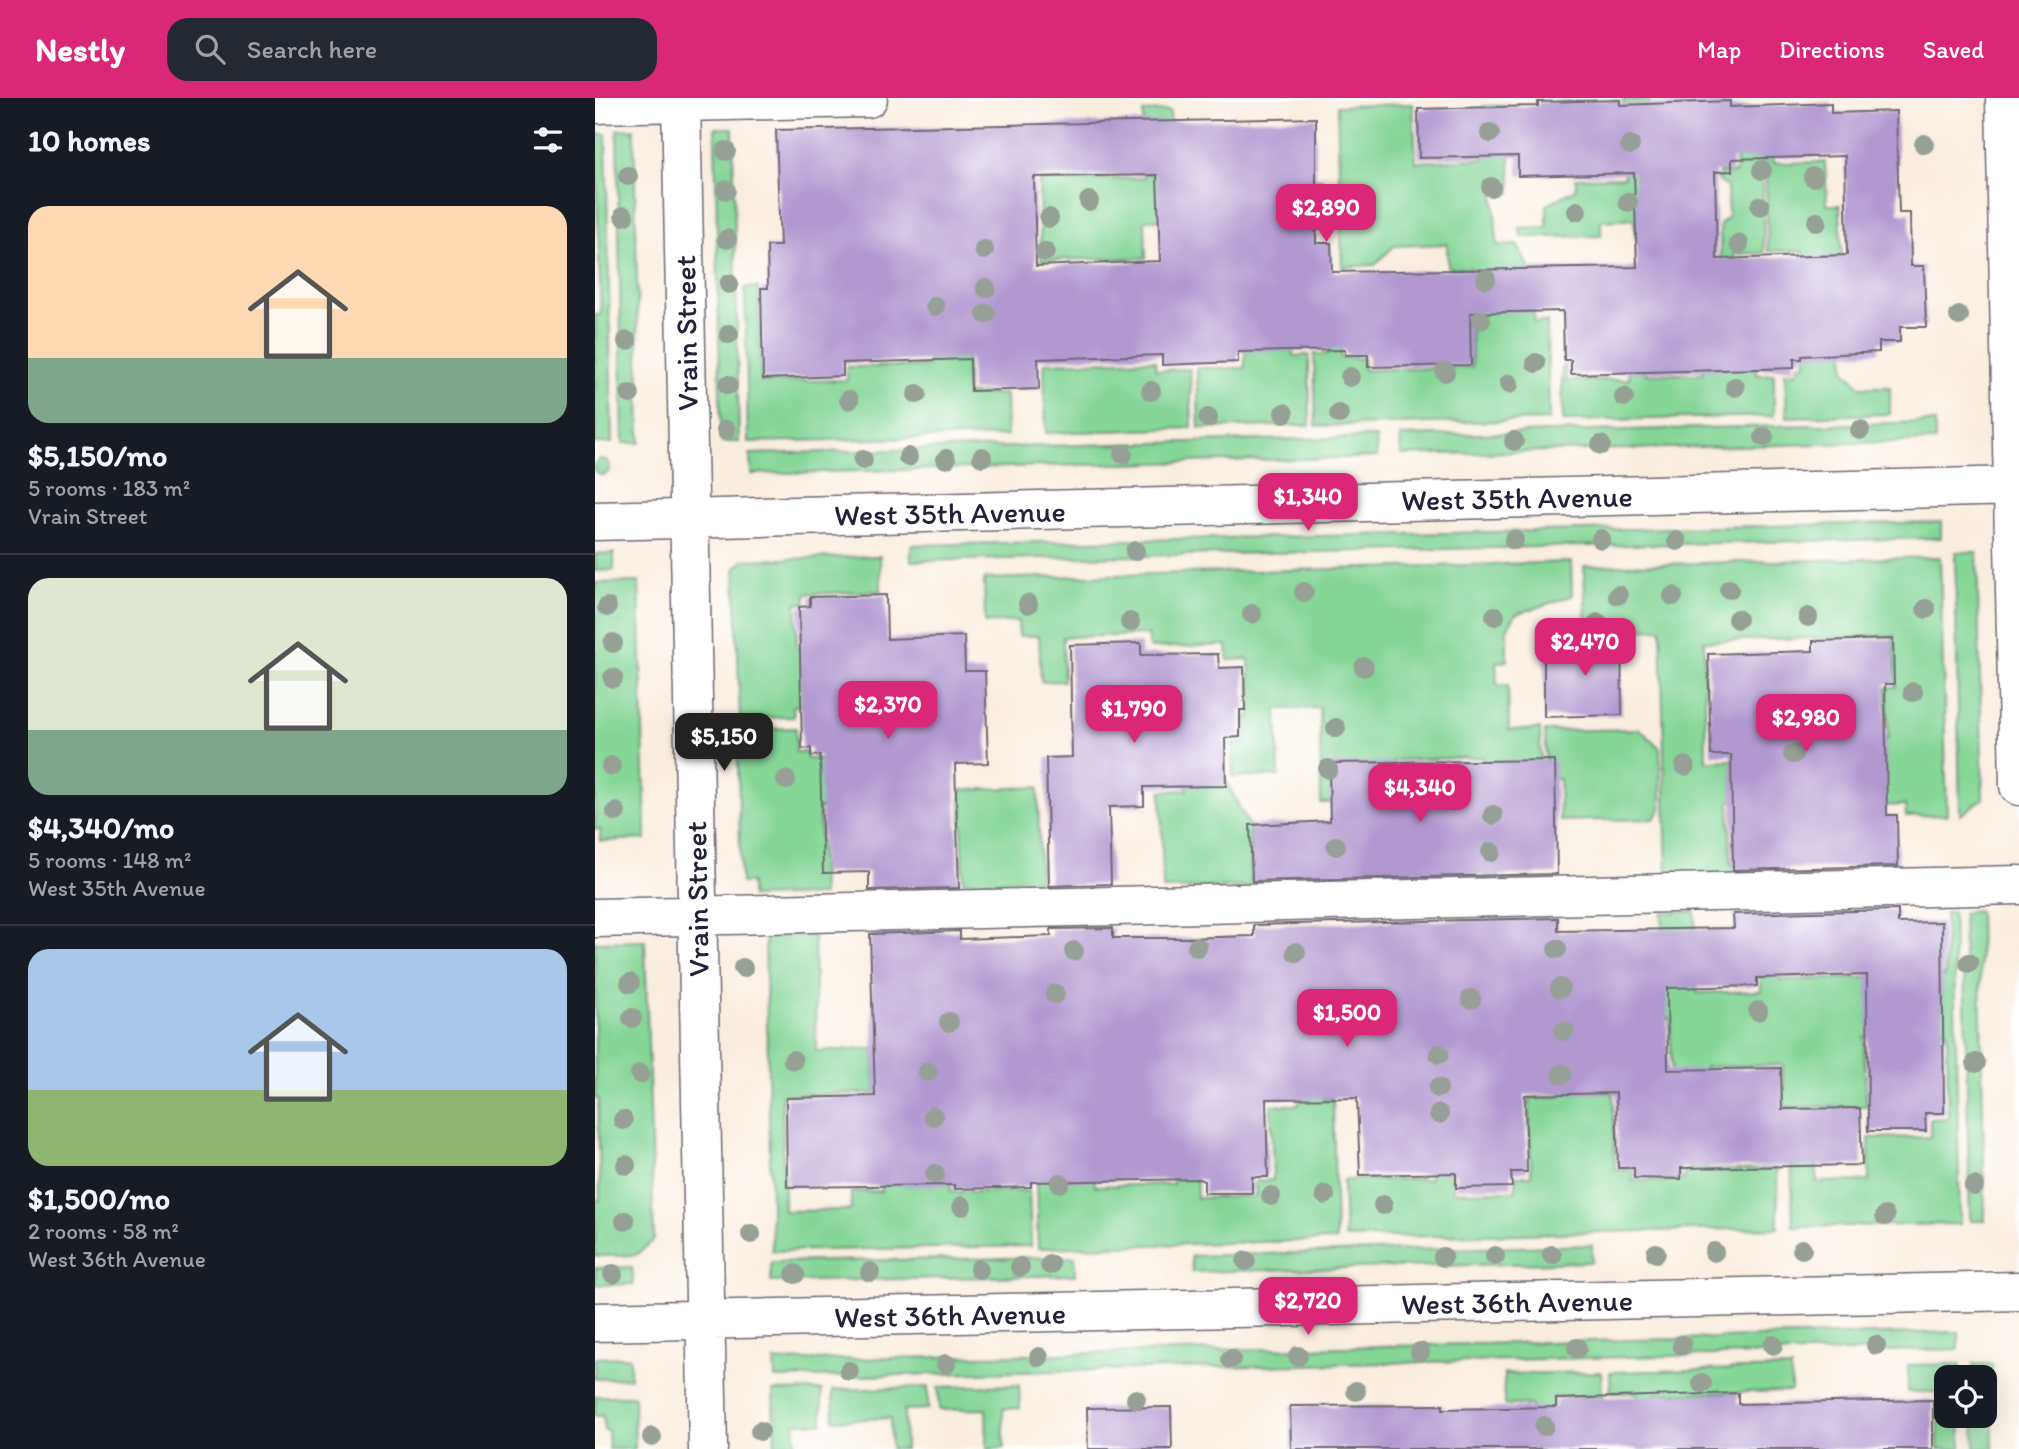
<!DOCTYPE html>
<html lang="en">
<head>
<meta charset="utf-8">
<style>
	body { margin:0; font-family:Itim,sans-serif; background:#242831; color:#f1f3f6; height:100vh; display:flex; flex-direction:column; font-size:26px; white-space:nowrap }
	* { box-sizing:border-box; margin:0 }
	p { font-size:23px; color:#9ea1a6 }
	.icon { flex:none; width:38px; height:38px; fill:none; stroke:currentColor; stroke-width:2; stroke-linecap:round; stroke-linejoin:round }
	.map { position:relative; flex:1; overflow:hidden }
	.details { display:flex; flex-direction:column; background:#171b24; width:595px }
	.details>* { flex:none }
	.buttons { position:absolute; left:1339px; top:1267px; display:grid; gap:14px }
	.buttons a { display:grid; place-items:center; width:63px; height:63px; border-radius:14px; background:#171b24; box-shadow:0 7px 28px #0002; font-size:35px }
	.price { position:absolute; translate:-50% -60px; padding:0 16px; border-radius:14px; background:#db2777; color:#fff; font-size:23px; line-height:46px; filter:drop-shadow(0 2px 4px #0008) }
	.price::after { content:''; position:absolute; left:50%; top:42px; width:21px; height:16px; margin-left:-10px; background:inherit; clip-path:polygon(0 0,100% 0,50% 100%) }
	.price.on { background:#222; color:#fff }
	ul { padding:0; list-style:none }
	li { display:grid; align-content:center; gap:14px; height:371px; padding:0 28px }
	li+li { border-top:2px solid #363941 }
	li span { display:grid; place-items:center; height:217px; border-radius:21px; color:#555 }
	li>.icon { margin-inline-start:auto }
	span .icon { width:126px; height:126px; fill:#fffc; stroke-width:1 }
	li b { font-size:30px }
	h2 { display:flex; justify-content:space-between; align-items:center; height:84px; padding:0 28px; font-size:30px }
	header { display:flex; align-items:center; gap:42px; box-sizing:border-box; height:98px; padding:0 35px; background:#db2777; color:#fff }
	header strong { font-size:33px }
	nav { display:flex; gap:38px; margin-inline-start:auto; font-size:24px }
	.search { width:490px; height:63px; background:#242831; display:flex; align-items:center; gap:18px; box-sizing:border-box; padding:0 24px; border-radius:21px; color:#9ea1a6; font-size:26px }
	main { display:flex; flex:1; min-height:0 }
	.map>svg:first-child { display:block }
	.green { fill:#85d697; stroke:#547c69; stroke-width:2 }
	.building { fill:#b199d0; fill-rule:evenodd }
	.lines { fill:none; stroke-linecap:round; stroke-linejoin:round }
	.minor-casing { stroke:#6d6974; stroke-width:41 }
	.minor { stroke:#fff; stroke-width:38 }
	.tree { fill:#96a096 }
	.labels { text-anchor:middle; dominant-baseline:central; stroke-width:5; stroke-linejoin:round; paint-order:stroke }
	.street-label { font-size:30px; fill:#22223b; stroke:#fff }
</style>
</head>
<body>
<header>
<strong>Nestly</strong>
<div class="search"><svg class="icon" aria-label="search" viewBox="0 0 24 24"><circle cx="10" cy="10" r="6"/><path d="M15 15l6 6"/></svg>Search here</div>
<nav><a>Map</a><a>Directions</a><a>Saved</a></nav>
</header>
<main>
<section class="details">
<h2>10 homes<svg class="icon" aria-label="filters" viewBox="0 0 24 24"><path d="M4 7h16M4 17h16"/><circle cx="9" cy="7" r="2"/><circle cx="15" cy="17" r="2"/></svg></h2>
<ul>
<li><span style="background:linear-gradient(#ffd9b3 70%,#7fa58c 0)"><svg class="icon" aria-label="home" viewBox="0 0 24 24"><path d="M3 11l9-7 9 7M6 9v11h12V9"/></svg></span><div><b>$5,150/mo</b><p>5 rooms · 183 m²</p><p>Vrain Street</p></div></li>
<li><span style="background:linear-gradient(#dfe7d0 70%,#7fa58c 0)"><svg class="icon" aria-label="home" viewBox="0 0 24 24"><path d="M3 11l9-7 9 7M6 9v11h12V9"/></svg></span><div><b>$4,340/mo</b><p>5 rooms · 148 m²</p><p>West 35th Avenue</p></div></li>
<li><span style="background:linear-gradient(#a9c7e8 65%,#8fb573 0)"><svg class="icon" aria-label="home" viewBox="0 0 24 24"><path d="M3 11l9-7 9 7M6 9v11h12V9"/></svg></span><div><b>$1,500/mo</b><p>2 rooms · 58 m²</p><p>West 36th Avenue</p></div></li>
</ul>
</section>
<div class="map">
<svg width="1424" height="1351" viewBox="0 0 1424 1351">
	<rect width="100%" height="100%" fill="#fff"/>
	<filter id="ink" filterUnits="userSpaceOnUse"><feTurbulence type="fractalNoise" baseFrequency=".0143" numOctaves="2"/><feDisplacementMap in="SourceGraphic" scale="14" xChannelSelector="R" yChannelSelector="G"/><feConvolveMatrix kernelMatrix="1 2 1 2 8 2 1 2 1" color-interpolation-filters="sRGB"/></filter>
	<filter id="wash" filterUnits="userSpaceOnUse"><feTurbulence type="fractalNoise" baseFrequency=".00686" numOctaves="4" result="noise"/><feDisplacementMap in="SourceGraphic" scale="28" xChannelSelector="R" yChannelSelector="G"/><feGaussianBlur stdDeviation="1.57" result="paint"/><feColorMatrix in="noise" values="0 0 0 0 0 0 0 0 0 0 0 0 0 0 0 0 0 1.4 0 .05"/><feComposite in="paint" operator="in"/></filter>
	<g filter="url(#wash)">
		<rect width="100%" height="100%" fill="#f9edde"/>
		<!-- green -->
		<path class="green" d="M1054 1 1056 65 1117 138 1040 140 1039 121 1006 123V138L926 139 925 130 952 129V107L981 91V80L1029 79 1028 2Z
			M818 6 821 64 889 61 888 8 913 7 916 95 899 96 902 147H922L938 176 939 224H952L954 322 721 328 719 256H733V243L746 242V260H768L769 272 877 269 875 170H853L852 146 799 148 780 167 747 169 742 8Z
			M575 13 577 81H728V110L651 112V120L550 122 551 160 446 162 444 83 549 80 548 14Z
			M120 30H138L144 344H126Z
			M39 31 45 345H28L22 32Z
			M1170 34H1177L1178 65 1230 64 1232 107H1245L1250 273 1266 289H1295V316L1192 319 1190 275 1203 274V266H1211L1208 153H1173Z
			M0 36H11L17 345H0V217H6Z
			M1140 54H1167L1169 155 1139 156 1141 267H1161L1162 277 1179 276V318L968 323 967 269 971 268 972 283 1034 281 1031 170 1051 276H1108V267L1127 223 1125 127 1133 119 1132 89 1124 83V75H1141Z
			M163 189 166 284 252 282V269L334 268 333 203 371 224 372 296H411L412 338 153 344 150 190Z
			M697 242 699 258 714 257 715 327 604 330 602 270H650V243Z
			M560 262 561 272 595 271 597 330 451 335 449 265Z
			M1340 324V343L806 357 805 338Z
			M781 339 782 359 156 376 155 356Z
			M-1 369a8 8 0 1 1 16 0a8 8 0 1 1-16 0Z
			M1346 424V440L316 463V447Z
			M1360 454H1382L1388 701 1365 717Z
			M19 455V472L0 473V456Z
			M285 458 286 493 211 496V505H201L202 550H211L213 607 198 608 199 619 145 620 140 471 149 462Z
			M1345 459 1352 717 1311 718 1310 707 1228 710 1285 642 1293 641 1292 589H1301L1299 538 1109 543 1111 663 1182 661 1183 702 1134 703 1136 766H1148V779L1072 780 1066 531 991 532 989 468Z
			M976 464 977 498 921 516 912 531V563L901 564 902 587H913L914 632 945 631 946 666 902 667 904 779 891 780 888 659 798 662 799 704 726 705 725 610 682 611 684 678 638 679 637 646 651 645 650 619 656 618 654 561 633 562 632 547 554 550 553 537 468 539 469 583 446 584 444 538H424L423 523 390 525 389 481Z
			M44 484 51 741 5 743V731H0V485Z
			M201 630V654H211L212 661 286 659 288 707 224 710 227 797 156 799V785H146L142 632Z
			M1045 631 1065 650 1066 711 1059 721 965 723 964 681 951 680 950 633Z
			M592 681H630L655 730 656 789 568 791 566 693 592 692Z
			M443 689 445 782 368 784 366 692Z
			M1384 813 1390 1123H1375L1368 815Z
			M1067 814H1100L1102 895 1166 893 1165 862H1184L1185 882 1350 878V815L1358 814 1365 1126 1198 1129 1195 1015H1221L1222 1084 1274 1083V1040L1335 1039V1021L1353 1020 1352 933 1269 939 1271 1008 1189 1009 1188 967 1110 969V986L1077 987 1075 920 1063 921 1069 889Z
			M219 837 221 953 279 951 280 995 187 997 189 1113 256 1112V1094L287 1093 286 1062 353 951 356 1094 434 1093 436 1148 177 1153 170 838Z
			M50 843 59 1142 41 1157 0 1158V1103L5 1102 3 1001 0 1000V844Z
			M961 925 986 995H1018L1020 1072H1037V1083L1089 1082V1074L1095 1073 1093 990H1109L1111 1073 1182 1071 1183 1130 750 1140 748 1082 835 1081 833 990H856L858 1094 921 1093V1078H936L934 1000 962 999Z
			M702 928 728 984 729 1001H738L741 1142 443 1150 440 1046 498 1013 500 1088 578 1086 576 991 599 990 602 1100 661 1098 660 1083 678 1082 676 1007H704Z
			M997 1147V1164L597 1174 596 1158Z
			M480 1159V1177L176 1184V1164Z
			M37 1169 38 1186 0 1187V1170Z
			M1364 1234V1251L180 1280 179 1263Z
			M35 1259V1280L0 1281V1260Z
			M1365 1266V1279H1351V1318H1365L1366 1351H1343L1342 1294H1313V1267Z
			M1378 1266H1397L1398 1351H1380L1379 1318H1390V1279H1379Z
			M1196 1270V1293L1059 1296 1060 1351H1044L1042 1295H1016L1015 1274Z
			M1006 1274 1007 1298 958 1299 959 1351H937L936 1307H909V1276Z
			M424 1287 425 1310 408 1311 409 1350 392 1351 391 1311 344 1312 343 1289Z
			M333 1289V1311L309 1312 310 1351H296L295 1320 239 1322 238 1292Z
			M227 1292V1325H200V1351H180L178 1293Z
			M0 1298H39L40 1351H14L13 1333 9 1332 8 1318H0Z"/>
		<g id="blocks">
			<!-- building -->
			<path class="building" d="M1025 2V7L1135 3V9L1236 5V15L1301 13 1304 115H1315L1316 168H1329L1331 229H1305V244H1284V254L1207 258V261H1199V270L976 276V262H969L968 213 875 215 876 267 773 269V257H750V252L643 254V264L567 267V257L443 261 444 291 376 293 375 261 248 265V278L168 281 166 190H173L172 148H185L181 32 721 20V145H736L737 174 1042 169 1039 75 923 78V58L824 60 823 11 943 8V4ZM1250 58 1252 157 1122 161 1120 74 1137 73V61ZM562 77 565 163 441 168 439 79Z
				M291 497 292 541 369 538 370 573H390L393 665 360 666 364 790 274 792V774L228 775 225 657 216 658V650L207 651 204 509 215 508V499Z
				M967 538H1026L1027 617 949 619V561L968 560Z
				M1298 541 1299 586H1290L1292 717H1302L1303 768 1138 772 1136 657H1116L1113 556 1218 553V543Z
				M546 545V557L623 556 624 570 649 569 650 612H645V639L630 640 631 688 549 689V708L514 709 516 786 454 788 451 660 477 659 475 547Z
				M960 662 962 776 657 783 655 727 735 723 734 665Z
				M1303 812V825L1347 824 1349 1015H1330L1331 1033H1273L1272 877 1162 880V888L1072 890 1073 972 1186 970 1187 1011 1265 1010 1267 1067 1086 1070V1081L1039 1080V1070H1023L1021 995 930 997 932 1074H916L917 1089 861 1090V1075L765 1077 762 1000 671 1001 673 1079H657V1095H609V1083L604 1081 436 1084V1089L359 1091V1087L192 1089 191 1000 280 998 275 836 365 833V841L456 838V831L518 830V840H588L659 838V827L963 820V833L1139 830 1138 816Z
				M1143 1295V1306L1338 1302V1351H696L695 1308 848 1307V1311L961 1309V1301Z
				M576 1309 577 1351H493L492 1310Z"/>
		</g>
	</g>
	<g filter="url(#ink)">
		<use href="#blocks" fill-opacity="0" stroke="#6d6974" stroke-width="2"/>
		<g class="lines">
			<!-- minor casing -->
			<g class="minor-casing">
				<path id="minor" d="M86 0 113 1351
					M1410 0 1424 688
					M0 6 273 0
					M0 423 1424 388
					M0 820 1424 787
					M0 1224 1424 1193"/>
			</g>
			<!-- minor -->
			<use href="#minor" class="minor"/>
		</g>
		<!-- trees -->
		<g class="tree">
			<circle cx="895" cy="35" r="10"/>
			<circle cx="1329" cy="46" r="10"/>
			<circle cx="1035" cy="47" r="10"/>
			<circle cx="131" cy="53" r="10"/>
			<circle cx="1167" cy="72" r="10"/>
			<circle cx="33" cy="78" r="10"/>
			<circle cx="1218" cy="79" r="10"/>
			<circle cx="896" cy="89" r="10"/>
			<circle cx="131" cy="92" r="10"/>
			<circle cx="494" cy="103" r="10"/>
			<circle cx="1033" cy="104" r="10"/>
			<circle cx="1165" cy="108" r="10"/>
			<circle cx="982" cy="113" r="10"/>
			<circle cx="29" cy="118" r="10"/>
			<circle cx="454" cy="120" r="10"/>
			<circle cx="1222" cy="124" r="10"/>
			<circle cx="132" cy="141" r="10"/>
			<circle cx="1144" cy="146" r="10"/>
			<circle cx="389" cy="152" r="10"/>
			<circle cx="450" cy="154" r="10"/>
			<circle cx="891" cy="181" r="10"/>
			<circle cx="134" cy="186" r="10"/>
			<circle cx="391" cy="190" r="10"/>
			<circle cx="340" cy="208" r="10"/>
			<circle cx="391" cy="216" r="10"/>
			<circle cx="1364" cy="218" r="10"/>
			<circle cx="886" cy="222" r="10"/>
			<circle cx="134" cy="236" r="10"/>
			<circle cx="32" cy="243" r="10"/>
			<circle cx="941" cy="265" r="10"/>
			<circle cx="850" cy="274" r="10"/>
			<circle cx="755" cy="279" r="10"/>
			<circle cx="914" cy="286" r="10"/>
			<circle cx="133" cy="287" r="10"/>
			<circle cx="1140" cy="289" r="10"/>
			<circle cx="556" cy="293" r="10"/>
			<circle cx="35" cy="296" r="10"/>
			<circle cx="322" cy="296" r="10"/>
			<circle cx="1029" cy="299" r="10"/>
			<circle cx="254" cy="302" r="10"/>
			<circle cx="689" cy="315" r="10"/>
			<circle cx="744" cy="316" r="10"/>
			<circle cx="613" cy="320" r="10"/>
			<circle cx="131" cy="332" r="10"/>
			<circle cx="1265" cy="332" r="10"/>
			<circle cx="1169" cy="339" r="10"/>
			<circle cx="919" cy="343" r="10"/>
			<circle cx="1006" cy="347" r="10"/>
			<circle cx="528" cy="356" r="10"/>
			<circle cx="313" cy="359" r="10"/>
			<circle cx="387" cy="359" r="10"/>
			<circle cx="351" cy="361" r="10"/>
			<circle cx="268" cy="362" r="10"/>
			<circle cx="1006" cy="441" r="10"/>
			<circle cx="919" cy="442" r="10"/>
			<circle cx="1082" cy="443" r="10"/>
			<circle cx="540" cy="453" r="10"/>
			<circle cx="1134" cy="491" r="10"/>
			<circle cx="709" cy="494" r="10"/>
			<circle cx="1023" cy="497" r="10"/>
			<circle cx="1078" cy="498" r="10"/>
			<circle cx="433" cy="506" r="10"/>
			<circle cx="12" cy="509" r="10"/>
			<circle cx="1331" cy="511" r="10"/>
			<circle cx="657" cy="516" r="10"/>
			<circle cx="900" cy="518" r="10"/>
			<circle cx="1213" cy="519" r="10"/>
			<circle cx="1142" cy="521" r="10"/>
			<circle cx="535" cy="524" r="10"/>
			<circle cx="1003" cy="525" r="10"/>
			<circle cx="1029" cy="534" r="10"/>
			<circle cx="18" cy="545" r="10"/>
			<circle cx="769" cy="569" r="10"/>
			<circle cx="18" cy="580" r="10"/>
			<circle cx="1318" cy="594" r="10"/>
			<circle cx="741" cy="630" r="10"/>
			<circle cx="1198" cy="656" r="10"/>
			<circle cx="16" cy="668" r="10"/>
			<circle cx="1090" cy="668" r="10"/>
			<circle cx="733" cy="671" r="10"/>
			<circle cx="815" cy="680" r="10"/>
			<circle cx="191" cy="682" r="10"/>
			<circle cx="21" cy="714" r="10"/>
			<circle cx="898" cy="717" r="10"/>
			<circle cx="741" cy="748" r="10"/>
			<circle cx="896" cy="754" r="10"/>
			<circle cx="602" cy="849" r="10"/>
			<circle cx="962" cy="851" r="10"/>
			<circle cx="479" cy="853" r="10"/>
			<circle cx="701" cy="854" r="10"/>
			<circle cx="1374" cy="865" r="10"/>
			<circle cx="148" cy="870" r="10"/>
			<circle cx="35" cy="885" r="10"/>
			<circle cx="965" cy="890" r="10"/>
			<circle cx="460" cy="896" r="10"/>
			<circle cx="876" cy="901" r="10"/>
			<circle cx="1163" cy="913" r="10"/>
			<circle cx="37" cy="920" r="10"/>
			<circle cx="354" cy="924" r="10"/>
			<circle cx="969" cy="933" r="10"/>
			<circle cx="844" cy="956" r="10"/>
			<circle cx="198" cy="962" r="10"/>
			<circle cx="1381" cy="965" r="10"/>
			<circle cx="333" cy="974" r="10"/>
			<circle cx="45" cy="976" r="10"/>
			<circle cx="967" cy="976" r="10"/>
			<circle cx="843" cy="990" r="10"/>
			<circle cx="844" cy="1016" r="10"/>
			<circle cx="338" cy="1018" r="10"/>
			<circle cx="28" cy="1022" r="10"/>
			<circle cx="31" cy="1067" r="10"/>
			<circle cx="340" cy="1076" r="10"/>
			<circle cx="465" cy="1085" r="10"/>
			<circle cx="1379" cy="1088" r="10"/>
			<circle cx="730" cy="1097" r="10"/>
			<circle cx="676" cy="1098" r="10"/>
			<circle cx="788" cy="1107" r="10"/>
			<circle cx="367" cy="1108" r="10"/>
			<circle cx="1290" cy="1118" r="10"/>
			<circle cx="30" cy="1123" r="10"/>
			<circle cx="156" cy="1136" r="10"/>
			<circle cx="1207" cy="1151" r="10"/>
			<circle cx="1119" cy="1154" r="10"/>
			<circle cx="1061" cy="1155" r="10"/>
			<circle cx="957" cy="1157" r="10"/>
			<circle cx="900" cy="1158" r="10"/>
			<circle cx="848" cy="1159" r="10"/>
			<circle cx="651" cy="1163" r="10"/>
			<circle cx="455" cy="1167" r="10"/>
			<circle cx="425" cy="1169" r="10"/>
			<circle cx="384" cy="1171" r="10"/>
			<circle cx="275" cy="1174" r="10"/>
			<circle cx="18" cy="1176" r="10"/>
			<circle cx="200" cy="1176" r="10"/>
			<circle cx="1087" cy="1247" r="10"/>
			<circle cx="1178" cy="1247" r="10"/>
			<circle cx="1281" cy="1247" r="10"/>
			<circle cx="982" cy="1250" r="10"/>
			<circle cx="825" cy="1254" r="10"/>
			<circle cx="703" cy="1258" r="10"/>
			<circle cx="444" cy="1259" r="10"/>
			<circle cx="636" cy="1261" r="10"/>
			<circle cx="351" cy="1266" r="10"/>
			<circle cx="254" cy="1273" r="10"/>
			<circle cx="1107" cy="1285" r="10"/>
			<circle cx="761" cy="1293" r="10"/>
			<circle cx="541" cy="1301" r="10"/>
			<circle cx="949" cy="1328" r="10"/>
			<circle cx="165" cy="1333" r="10"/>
			<circle cx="57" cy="1339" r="10"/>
		</g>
	</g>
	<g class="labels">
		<!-- street labels -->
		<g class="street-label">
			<text transform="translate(91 235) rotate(-91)">Vrain Street</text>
			<text transform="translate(922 400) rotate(-1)">West 35th Avenue</text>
			<text transform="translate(355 415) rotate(-1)">West 35th Avenue</text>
			<text transform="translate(102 801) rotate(-91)">Vrain Street</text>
			<text transform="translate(922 1204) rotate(-1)">West 36th Avenue</text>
			<text transform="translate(355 1217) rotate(-1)">West 36th Avenue</text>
		</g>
	</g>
</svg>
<div class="buttons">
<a><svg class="icon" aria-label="locate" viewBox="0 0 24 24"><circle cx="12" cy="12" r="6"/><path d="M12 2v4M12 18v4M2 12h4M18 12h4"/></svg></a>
</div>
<b class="price" style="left:731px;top:146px">$2,890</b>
<b class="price" style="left:713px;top:435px">$1,340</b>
<b class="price" style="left:990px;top:580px">$2,470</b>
<b class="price" style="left:293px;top:643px">$2,370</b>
<b class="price" style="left:539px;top:647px">$1,790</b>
<b class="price" style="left:1211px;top:656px">$2,980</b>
<b class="price on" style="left:129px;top:675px">$5,150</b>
<b class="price" style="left:825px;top:726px">$4,340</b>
<b class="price" style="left:752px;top:951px">$1,500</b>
<b class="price" style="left:713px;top:1239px">$2,720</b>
</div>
</main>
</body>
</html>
